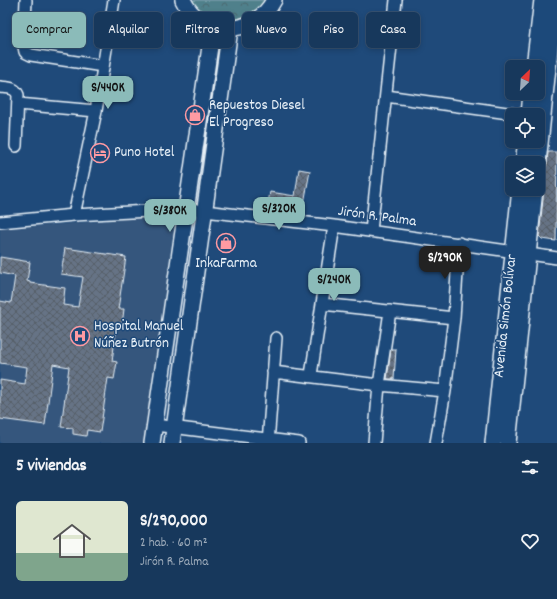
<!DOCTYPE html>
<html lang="es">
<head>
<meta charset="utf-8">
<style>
	body { margin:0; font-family:Dekko,sans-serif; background:#203f62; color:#f1f3f6; height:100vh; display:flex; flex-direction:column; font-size:15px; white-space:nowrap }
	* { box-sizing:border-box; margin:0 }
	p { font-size:13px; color:#9eacbb }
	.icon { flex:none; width:22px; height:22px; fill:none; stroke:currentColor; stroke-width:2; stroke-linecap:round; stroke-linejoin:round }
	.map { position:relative; height:443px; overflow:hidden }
	.panel { display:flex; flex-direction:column; background:#17385c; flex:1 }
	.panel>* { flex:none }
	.hud { position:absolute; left:12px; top:12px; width:533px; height:36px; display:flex; gap:8px }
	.needle { width:26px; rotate:25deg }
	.fabs { position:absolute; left:505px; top:60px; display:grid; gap:8px }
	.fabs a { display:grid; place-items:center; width:40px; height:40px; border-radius:6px; background:#17385c; box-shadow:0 2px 6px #0003,0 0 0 1px #365272; font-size:20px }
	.price { position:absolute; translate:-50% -34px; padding:0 9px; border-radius:8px; background:#8bbbb9; color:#111; font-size:13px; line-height:26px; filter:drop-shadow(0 1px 2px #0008) }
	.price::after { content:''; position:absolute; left:50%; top:24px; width:12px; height:9px; margin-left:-6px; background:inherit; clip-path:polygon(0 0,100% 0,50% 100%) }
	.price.current { background:#222; color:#fff }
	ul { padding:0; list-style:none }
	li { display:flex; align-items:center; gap:12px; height:100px; padding:0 16px }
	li+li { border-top:1px solid #365272 }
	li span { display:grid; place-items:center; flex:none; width:112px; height:80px; border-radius:6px; color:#555 }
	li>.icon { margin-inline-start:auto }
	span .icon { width:48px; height:48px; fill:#fffc; stroke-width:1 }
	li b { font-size:17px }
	h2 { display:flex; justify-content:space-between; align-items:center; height:48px; padding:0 16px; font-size:17px }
	.tag { padding:0 14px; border-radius:6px; background:#17385c; box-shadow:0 2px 6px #0003,0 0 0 1px #365272; font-size:14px; line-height:36px }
	.tag.current { background:#8bbbb9; color:#111 }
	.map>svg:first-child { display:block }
	.built { fill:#34567d }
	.park { fill:url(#park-crowns); stroke:#9cb8c2 }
	.building { fill:url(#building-cross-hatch); stroke:#e8f1f8 }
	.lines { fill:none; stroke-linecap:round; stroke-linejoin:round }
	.street-casing { stroke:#e8f1f8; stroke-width:14 }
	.secondary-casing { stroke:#e8f1f8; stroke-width:18 }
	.street { stroke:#1f4a7a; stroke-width:11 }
	.secondary { stroke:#1f4a7a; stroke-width:15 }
	.labels { text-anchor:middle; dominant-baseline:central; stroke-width:3; stroke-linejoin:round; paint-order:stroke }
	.poi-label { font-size:15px; fill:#e8f1f8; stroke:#1f4a7a; text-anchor:start }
	.street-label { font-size:15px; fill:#e8f1f8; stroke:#1f4a7a }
</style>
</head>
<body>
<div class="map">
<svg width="557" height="443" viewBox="0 0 557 443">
	<defs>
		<pattern id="park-crowns" width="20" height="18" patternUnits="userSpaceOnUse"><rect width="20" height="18" fill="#4f808b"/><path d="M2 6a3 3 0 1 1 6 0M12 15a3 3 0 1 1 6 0" fill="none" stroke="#4b676e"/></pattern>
		<pattern id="building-cross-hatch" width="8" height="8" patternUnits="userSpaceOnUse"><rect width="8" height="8" fill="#667385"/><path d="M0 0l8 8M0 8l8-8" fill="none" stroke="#565e68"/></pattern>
	</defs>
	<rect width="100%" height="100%" fill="#1f4a7a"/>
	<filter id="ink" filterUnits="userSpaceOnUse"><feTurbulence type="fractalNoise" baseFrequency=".025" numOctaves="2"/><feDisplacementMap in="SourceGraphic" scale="8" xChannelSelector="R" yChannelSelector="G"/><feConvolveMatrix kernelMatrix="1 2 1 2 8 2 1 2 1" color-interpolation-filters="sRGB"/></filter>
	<g filter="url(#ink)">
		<!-- built -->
		<path class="built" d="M176 215 144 443H0V229Z"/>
		<!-- park -->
		<path class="park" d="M189 0H269L261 10 232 23 217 22 198 13Z"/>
		<!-- building -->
		<path class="building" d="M548 152H557L556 241 542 239 539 236 544 190 542 183 543 170 547 164Z
			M299 169 310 171 303 209 268 203 270 192 295 196Z
			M65 248 126 257 118 309H124L122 325H117L112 361 117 362 114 379 108 378 100 432 87 430 86 436 73 434V428L61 427 69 367 53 364 45 425 0 419V380L25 384 27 367 0 363V301L11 303 15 276 0 273V257L30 262 27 281 30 282V283L65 288 63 305 78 307 83 277 61 274Z
			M391 349H396L394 379H387Z"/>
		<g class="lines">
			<!-- street casing -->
			<g class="street-casing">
				<path id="street" d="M26 0 24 47 25 52 31 55 103 66
					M0 87C8 88 15 87 18 95L16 146
					M386 96 522 115
					M18 104 96 111
					M74 215 96 111 114 0
					M0 222 74 215 187 209 334 226 557 258
					M371 231 396 0
					M322 304 454 318
					M273 372 379 385 445 391
					M311 375 334 226
					M155 425 299 443
					M268 443 276 338
					M374 443 379 385 390 311
					M436 443 445 391 454 318 459 243"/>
			</g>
			<!-- secondary casing -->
			<g class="secondary-casing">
				<path id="secondary" d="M183 0C201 39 255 37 274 0
					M534 67 542 0
					M529 115 531 93
					M523 163 526 141
					M538 163 555 0
					M152 443 213 26
					M172 443 230 29
					M493 443 520 189
					M508 443 535 189"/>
			</g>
			<!-- street -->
			<use href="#street" class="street"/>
			<!-- secondary -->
			<use href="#secondary" class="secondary"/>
		</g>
	</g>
	<!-- icons -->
	<defs>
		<g id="shop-ring" transform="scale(1)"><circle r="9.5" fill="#1f4a7a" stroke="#ff9aa2" stroke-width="1.5"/><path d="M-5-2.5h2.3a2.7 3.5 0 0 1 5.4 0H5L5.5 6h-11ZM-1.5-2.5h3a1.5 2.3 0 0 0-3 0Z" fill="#ff9aa2"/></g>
		<g id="hotel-ring" transform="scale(1)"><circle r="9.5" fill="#1f4a7a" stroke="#ff9aa2" stroke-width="1.5"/><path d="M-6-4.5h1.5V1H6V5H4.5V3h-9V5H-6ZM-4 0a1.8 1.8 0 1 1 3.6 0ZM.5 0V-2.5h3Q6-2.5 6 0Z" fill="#ff9aa2"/></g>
		<g id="hospital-ring" transform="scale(1)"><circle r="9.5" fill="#1f4a7a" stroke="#ff9aa2" stroke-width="1.5"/><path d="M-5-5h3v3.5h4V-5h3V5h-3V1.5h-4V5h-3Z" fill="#ff9aa2"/></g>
	</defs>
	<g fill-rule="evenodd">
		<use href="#shop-ring" x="195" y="115"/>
		<use href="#hotel-ring" x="100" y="153"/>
		<use href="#shop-ring" x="226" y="243"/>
		<use href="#hospital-ring" x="80" y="336"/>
	</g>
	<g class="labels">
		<!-- poi labels -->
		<g class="poi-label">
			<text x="209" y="106">Repuestos Diesel<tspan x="209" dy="17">El Progreso</tspan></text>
			<text x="114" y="153">Puno Hotel</text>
			<text x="226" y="264" text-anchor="middle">InkaFarma</text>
			<text x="94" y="327">Hospital Manuel<tspan x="94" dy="17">Núñez Butrón</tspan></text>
		</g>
		<!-- street labels -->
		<g class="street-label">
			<text transform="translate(377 217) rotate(8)">Jirón R. Palma</text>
			<text transform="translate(506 316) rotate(-84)">Avenida Simón Bolívar</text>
		</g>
	</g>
</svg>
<div class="fabs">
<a><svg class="needle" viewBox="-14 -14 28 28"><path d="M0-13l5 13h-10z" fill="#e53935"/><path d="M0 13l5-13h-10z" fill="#9eacbb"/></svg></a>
<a><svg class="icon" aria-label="locate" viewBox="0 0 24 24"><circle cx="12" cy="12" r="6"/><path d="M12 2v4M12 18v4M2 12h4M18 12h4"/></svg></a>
<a><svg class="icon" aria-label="layers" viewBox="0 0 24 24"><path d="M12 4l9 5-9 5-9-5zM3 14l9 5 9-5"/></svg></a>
</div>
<b class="price" style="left:108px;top:110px">S/440K</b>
<b class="price" style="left:279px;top:231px">S/320K</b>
<b class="price" style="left:170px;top:233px">S/380K</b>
<b class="price current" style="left:445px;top:280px">S/290K</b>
<b class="price" style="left:334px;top:302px">S/240K</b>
<div class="hud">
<a class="tag current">Comprar</a>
<a class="tag">Alquilar</a>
<a class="tag">Filtros</a>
<a class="tag">Nuevo</a>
<a class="tag">Piso</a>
<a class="tag">Casa</a>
</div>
</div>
<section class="panel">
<h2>5 viviendas<svg class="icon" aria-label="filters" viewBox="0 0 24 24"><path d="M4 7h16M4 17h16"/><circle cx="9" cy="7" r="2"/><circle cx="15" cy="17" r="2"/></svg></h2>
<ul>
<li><span style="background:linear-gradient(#dfe7d0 65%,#7fa58c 0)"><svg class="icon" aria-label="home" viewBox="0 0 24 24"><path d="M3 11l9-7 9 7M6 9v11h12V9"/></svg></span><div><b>S/290,000</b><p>2 hab. · 60 m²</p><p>Jirón R. Palma</p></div><svg class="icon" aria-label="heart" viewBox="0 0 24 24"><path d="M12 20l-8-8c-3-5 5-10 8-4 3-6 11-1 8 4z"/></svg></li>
</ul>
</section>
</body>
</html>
